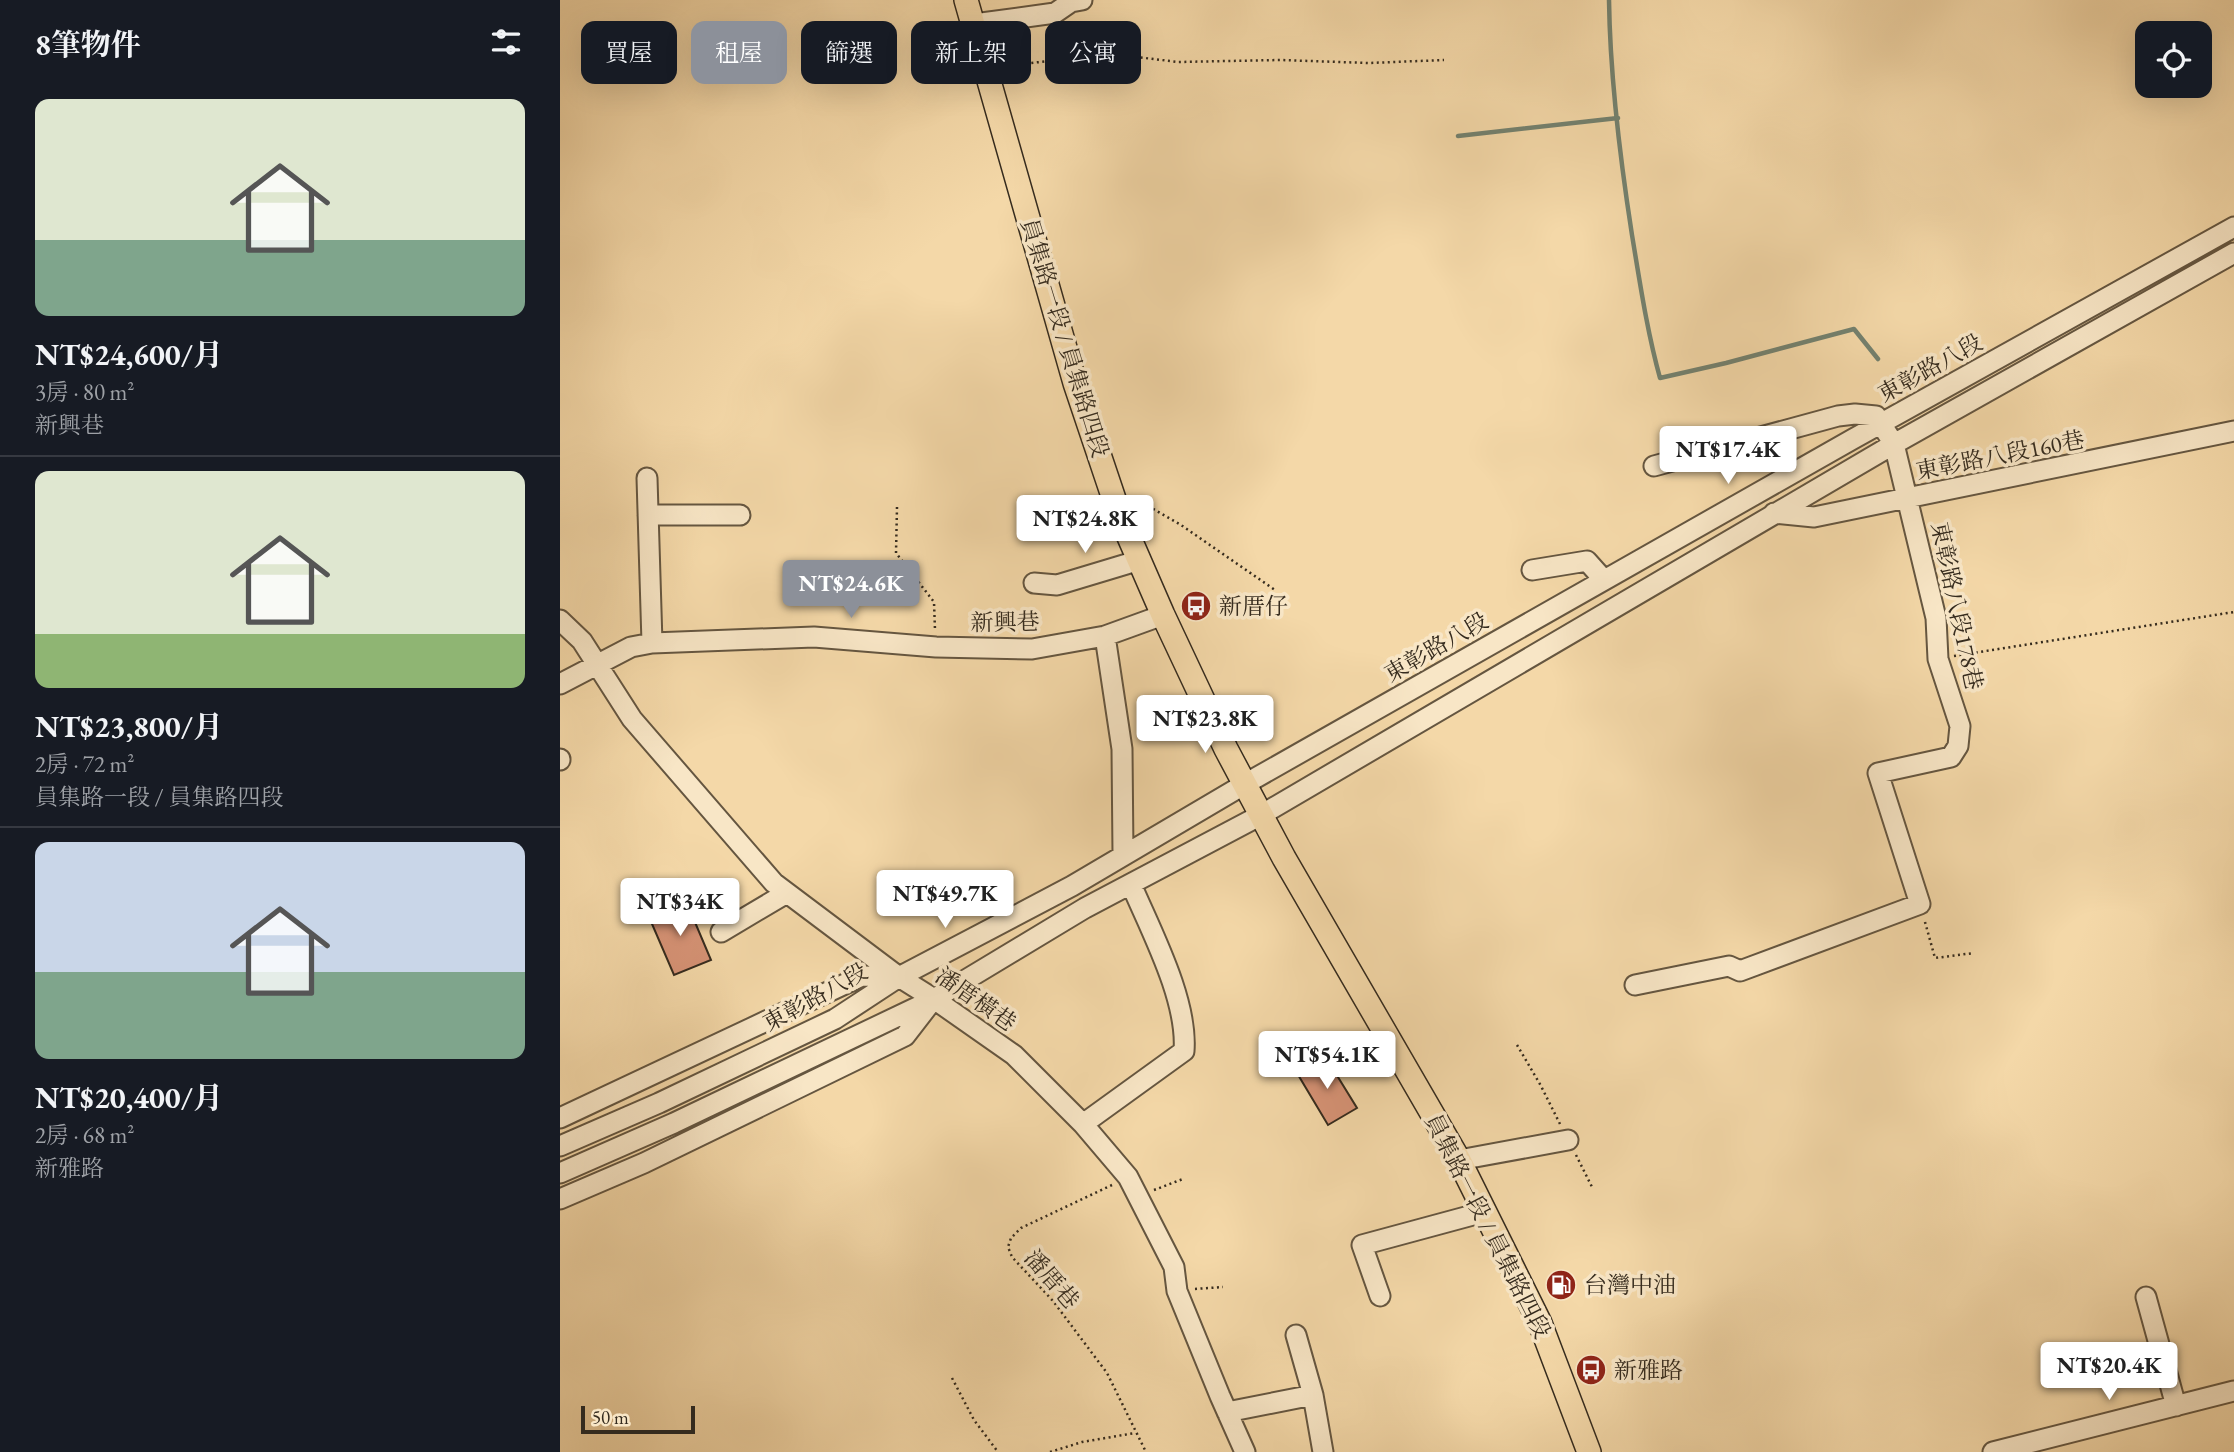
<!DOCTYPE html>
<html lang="zh-TW">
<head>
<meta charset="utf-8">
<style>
	body { margin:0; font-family:"EB Garamond","Noto Serif TC",serif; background:#20242c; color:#f1f3f6; height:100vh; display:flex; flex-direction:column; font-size:26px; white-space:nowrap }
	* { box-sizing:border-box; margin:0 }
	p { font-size:23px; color:#9ea1a6 }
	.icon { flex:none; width:38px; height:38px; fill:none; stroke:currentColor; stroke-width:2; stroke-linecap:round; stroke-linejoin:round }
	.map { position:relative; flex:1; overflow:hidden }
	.panel { display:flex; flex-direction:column; background:#171b24; width:560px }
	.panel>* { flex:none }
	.guide { position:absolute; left:21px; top:21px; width:665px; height:63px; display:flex; gap:14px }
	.controls { position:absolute; left:1575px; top:21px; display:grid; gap:14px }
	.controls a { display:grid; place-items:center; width:77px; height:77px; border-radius:14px; background:#171b24; box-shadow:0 7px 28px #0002; font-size:35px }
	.scale { position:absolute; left:21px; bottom:18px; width:114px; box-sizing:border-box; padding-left:7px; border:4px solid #352b1e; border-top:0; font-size:19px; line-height:24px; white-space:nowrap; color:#352b1e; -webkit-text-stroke:5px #f8e6c6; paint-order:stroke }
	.price { position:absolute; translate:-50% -60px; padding:0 16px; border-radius:7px; background:#fff; color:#222; font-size:23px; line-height:46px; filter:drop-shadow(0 2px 4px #0008) }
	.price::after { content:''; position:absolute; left:50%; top:42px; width:21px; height:16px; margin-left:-10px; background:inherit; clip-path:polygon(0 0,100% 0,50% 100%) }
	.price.on { background:#8c9099; color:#fff }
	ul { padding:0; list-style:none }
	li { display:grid; align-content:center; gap:14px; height:371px; padding:0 35px }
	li+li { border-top:2px solid #363941 }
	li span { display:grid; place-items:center; height:217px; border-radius:14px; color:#555 }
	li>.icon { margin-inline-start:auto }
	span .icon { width:126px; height:126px; fill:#fffc; stroke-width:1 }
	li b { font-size:30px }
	h2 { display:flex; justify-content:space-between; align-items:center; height:84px; padding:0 35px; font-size:30px }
	.pill { padding:0 24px; border-radius:14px; background:#171b24; box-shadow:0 7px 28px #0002; font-size:24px; line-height:63px }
	.pill.on { background:#8c9099; color:#fff }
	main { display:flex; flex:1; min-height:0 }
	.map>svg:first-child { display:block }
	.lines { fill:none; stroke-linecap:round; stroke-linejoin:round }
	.stream { stroke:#73816f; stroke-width:4.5 }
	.building { fill:#d79376; stroke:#352b1e; stroke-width:2 }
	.minor-casing { stroke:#655640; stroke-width:23 }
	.major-casing { stroke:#352b1e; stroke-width:26 }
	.path { stroke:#352b1e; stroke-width:2.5; stroke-dasharray:2 3.5; stroke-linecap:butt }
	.minor { stroke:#f8e6c6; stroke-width:19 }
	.major { stroke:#f4d8a8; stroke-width:23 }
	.labels { text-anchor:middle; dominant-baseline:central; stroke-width:7; stroke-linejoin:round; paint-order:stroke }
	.street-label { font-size:23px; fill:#352b1e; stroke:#f8e6c6 }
	.poi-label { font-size:23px; fill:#352b1e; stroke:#f8e6c6; text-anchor:start }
</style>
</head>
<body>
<main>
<section class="panel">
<h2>8筆物件<svg class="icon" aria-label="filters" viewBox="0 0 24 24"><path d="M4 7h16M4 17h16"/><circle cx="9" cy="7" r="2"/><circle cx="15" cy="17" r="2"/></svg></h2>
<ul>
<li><span style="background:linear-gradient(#dfe7d0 65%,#7fa58c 0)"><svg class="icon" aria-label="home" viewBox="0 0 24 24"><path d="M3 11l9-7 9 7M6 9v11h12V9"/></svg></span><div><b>NT$24,600/月</b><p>3房 · 80 m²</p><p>新興巷</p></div></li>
<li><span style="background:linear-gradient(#dfe7d0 75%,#8fb573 0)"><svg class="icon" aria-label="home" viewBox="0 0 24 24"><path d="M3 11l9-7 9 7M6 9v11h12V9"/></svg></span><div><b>NT$23,800/月</b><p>2房 · 72 m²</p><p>員集路一段 / 員集路四段</p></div></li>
<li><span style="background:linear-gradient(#c9d6e8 60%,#7fa58c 0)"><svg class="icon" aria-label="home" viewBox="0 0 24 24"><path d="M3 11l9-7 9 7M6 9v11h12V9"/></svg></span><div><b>NT$20,400/月</b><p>2房 · 68 m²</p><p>新雅路</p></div></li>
</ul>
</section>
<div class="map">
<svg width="1674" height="1452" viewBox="0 0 1674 1452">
	<rect width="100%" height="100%" fill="#f4d8a8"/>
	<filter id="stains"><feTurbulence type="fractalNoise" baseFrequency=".00286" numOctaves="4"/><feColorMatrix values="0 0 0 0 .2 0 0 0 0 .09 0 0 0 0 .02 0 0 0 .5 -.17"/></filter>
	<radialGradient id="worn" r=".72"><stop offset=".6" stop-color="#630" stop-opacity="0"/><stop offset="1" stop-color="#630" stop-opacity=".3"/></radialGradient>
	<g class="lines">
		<!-- stream -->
		<path class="stream" d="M1049 0C1050 78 1060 158 1072 235 1080 283 1087 331 1100 378L1166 363 1294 329 1318 359
			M898 136 1058 118"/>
	</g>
	<!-- building -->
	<path class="building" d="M126 901 151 960 114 975 89 917Z
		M765 1056 797 1108 768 1125 737 1073Z"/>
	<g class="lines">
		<!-- minor casing -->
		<g class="minor-casing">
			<path id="minor" d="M414 24 495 13 511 2 522 0
				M87 478 92 643
				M1214 513 1254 517 1674 431
				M88 515H180
				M972 570 1027 561 1044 580
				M474 583 497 585 580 560
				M0 620 22 641 72 719 214 883 339 977 374 999 454 1055 523 1124 568 1177 614 1267 617 1291 660 1396 685 1452
				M545 636 562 749 563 854
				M0 684 71 647 92 643 254 637 376 647 472 649 545 636 603 615
				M0 759V760
				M161 932 225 894
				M1075 985 1169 966 1180 971 1360 904 1318 773 1391 757 1398 746 1400 726 1378 659 1376 618 1334 444 1316 416 1295 414 1278 416 1094 466
				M0 1118 302 976 339 977
				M523 1124 624 1051C628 1000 591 931 571 884
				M0 1146 99 1103 275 1019 339 977 512 886 685 784 1293 439 1674 227
				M899 1160 1008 1140
				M0 1173 114 1123 374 999 525 908 701 815 1334 444 1674 253
				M0 1199 84 1163 345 1036 372 1001
				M820 1296 802 1245 924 1212
				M1586 1297 1616 1406
				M736 1335 753 1395 763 1452
				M667 1412 753 1395
				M1433 1452 1674 1391"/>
		</g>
		<!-- major casing -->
		<g class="major-casing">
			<path id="major" d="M406 0 515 383 559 514 603 615 666 749 724 858 899 1160 980 1323 1029 1452"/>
		</g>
		<!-- path -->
		<path class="path" d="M444 66 552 54 618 62 720 60 809 63 884 60
			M574 498 621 525 715 590
			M337 507 336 553 374 602 375 630
			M1394 656 1674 612
			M1365 922 1375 958 1414 953
			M957 1045 981 1086 1000 1124
			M1016 1155 1032 1187
			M552 1185 461 1228 451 1238 448 1247 452 1257 493 1301 547 1373 586 1452
			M594 1190 623 1179
			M635 1289 663 1287
			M392 1378 414 1420 438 1452
			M490 1452 522 1442 575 1433"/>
		<!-- minor -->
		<use href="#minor" class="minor"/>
		<!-- major -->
		<use href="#major" class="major"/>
	</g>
	<!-- icons -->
	<defs>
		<g id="bus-disc" transform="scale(1.575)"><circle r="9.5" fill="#8f2418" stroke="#f8e6c6"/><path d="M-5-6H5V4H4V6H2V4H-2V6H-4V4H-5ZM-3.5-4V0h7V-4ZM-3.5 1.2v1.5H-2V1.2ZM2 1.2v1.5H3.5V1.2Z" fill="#fff"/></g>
		<g id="fuel-disc" transform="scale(1.575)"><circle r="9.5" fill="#8f2418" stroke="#f8e6c6"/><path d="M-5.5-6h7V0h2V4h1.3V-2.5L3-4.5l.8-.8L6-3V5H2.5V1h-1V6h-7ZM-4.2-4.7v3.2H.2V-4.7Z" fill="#fff"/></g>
	</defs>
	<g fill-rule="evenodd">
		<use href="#bus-disc" x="636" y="606"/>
		<use href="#fuel-disc" x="1001" y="1285"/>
		<use href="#bus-disc" x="1031" y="1370"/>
	</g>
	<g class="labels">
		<!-- street labels -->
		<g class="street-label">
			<text transform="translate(505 338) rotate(73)">員集路一段 / 員集路四段</text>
			<text transform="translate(1370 368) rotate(-29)">東彰路八段</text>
			<text transform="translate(1440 455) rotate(-11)">東彰路八段160巷</text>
			<text transform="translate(1397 606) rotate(78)">東彰路八段178巷</text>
			<text transform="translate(445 622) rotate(-1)">新興巷</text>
			<text transform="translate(876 647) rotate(-30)">東彰路八段</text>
			<text transform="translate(255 997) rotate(-29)">東彰路八段</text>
			<text transform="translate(416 999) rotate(35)">潘厝橫巷</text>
			<text transform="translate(928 1226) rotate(63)">員集路一段 / 員集路四段</text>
			<text transform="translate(492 1279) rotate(49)">潘厝巷</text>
		</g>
		<!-- poi labels -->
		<g class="poi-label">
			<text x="659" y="606">新厝仔</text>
			<text x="1024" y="1285">台灣中油</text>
			<text x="1054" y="1370">新雅路</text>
		</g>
	</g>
	<rect width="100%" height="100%" filter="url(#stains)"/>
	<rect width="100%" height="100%" fill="url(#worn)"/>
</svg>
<div class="controls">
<a><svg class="icon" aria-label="locate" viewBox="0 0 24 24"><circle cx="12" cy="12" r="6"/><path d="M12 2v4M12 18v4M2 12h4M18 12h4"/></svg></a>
</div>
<div class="scale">50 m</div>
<b class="price" style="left:1168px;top:486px">NT$17.4K</b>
<b class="price" style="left:525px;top:555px">NT$24.8K</b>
<b class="price on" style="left:291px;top:620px">NT$24.6K</b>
<b class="price" style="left:645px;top:755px">NT$23.8K</b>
<b class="price" style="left:385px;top:930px">NT$49.7K</b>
<b class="price" style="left:120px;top:938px">NT$34K</b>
<b class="price" style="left:767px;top:1091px">NT$54.1K</b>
<b class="price" style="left:1549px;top:1402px">NT$20.4K</b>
<div class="guide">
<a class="pill">買屋</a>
<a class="pill on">租屋</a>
<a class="pill">篩選</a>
<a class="pill">新上架</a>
<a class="pill">公寓</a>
</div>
</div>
</main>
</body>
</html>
